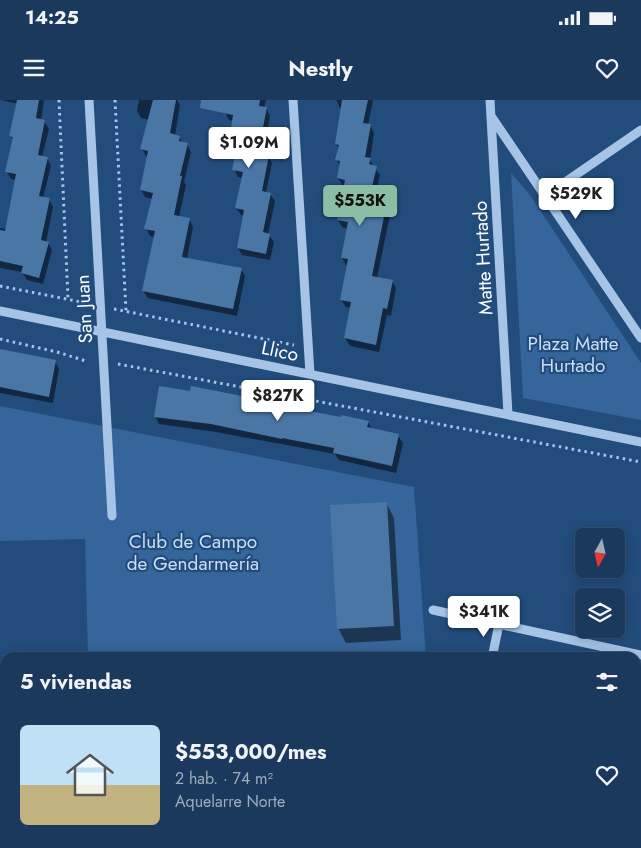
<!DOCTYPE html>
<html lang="es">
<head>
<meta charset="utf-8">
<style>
	body { margin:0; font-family:Jost,sans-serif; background:#274466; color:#f1f3f6; height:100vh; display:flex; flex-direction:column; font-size:19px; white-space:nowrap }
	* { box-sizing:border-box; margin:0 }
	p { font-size:16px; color:#9facbc }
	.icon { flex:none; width:28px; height:28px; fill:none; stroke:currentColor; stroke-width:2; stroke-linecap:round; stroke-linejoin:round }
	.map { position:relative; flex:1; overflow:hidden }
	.panel { position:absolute; left:0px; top:552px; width:641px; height:196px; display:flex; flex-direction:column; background:#1a395d; border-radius:15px 15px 0 0; box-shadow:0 2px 12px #0003,0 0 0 1px #385372 }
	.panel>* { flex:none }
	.needle { width:32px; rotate:188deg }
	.fabs { position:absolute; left:575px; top:428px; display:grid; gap:10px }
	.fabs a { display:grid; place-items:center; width:50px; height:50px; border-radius:8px; background:#1a395d; box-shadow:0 2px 12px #0003,0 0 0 1px #385372; font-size:25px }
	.price { position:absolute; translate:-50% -42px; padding:0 11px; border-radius:5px; background:#fff; color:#222; font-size:16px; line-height:32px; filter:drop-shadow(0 1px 2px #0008) }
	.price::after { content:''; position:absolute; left:50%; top:30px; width:15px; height:11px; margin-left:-8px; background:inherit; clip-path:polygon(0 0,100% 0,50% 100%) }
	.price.active { background:#8abfa5; color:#111 }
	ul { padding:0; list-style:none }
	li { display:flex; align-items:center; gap:15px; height:125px; padding:0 20px }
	li span { display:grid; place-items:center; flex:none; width:140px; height:100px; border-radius:8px; color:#555 }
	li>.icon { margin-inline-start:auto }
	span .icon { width:60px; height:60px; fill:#fffc; stroke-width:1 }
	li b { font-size:21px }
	h2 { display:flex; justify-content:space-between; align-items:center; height:60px; padding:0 20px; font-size:21px }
	.status { display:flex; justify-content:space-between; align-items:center; height:35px; padding:0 25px; background:#1a395d; direction:ltr }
	.status svg { height:14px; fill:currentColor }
	header { display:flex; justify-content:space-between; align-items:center; height:65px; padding:0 20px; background:#1a395d; font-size:22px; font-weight:700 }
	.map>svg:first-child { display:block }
	.green { fill:#35659a }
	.shadow { fill:#0007 }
	.building { fill:#4a76a6 }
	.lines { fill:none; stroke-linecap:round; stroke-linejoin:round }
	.path { stroke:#a5c4e6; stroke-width:3; stroke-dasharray:2.5 4; stroke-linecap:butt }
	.minor { stroke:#a5c4e6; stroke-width:9 }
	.labels { text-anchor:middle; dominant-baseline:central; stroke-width:4.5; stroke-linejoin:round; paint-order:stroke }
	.street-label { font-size:19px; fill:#fff; stroke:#224c7c }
	.park-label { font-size:19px; fill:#c8def5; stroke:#224c7c }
</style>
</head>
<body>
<div class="status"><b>14:25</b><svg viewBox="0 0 49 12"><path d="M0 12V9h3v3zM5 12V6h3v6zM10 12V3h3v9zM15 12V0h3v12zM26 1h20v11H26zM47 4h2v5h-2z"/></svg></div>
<header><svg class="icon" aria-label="menu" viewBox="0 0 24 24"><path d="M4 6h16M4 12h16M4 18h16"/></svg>Nestly<svg class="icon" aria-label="heart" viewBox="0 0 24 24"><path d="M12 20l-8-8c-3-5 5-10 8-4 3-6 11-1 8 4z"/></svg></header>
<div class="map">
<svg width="641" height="748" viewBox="0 0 641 748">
	<rect width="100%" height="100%" fill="#224c7c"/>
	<!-- green -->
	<path class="green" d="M511 73 530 95 641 263V320L523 298Z
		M0 306 414 387 426 557H88L85 439 0 441Z
		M93 744H354V748H93Z"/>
	<!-- shadow -->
	<path class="shadow" d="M0 0H44L41 21H44L49 29 42 57 47 58 51 66 43 98 49 99 53 107 46 142 48 143 52 150 43 184 27 180 22 172 0 168V128L7 129 16 80 11 79 7 72 14 41 11 36 18 4Z
		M139 0H177L180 5 175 36 179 37 183 43 187 44 191 52 184 82 186 85 179 117 189 119 193 127 187 159 241 169 245 176 237 216 148 198 143 191 155 137 150 136 146 128 153 99 145 97 141 90 148 57 146 56 142 49 149 20 141 18 137 11Z
		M227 0H266L264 8H266L270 16 263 55 268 56 272 63 266 93 270 94 275 101 268 134 269 135 274 142 270 160 242 155 238 148 244 116 241 115 236 108 243 78 238 77 234 69 240 36 236 35 232 28 233 21 229 20 225 12Z
		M336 0H373L368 25H370L374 33 370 60 380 75 373 105 386 108 390 115 377 178 392 181 396 188 391 216 387 215 379 252 350 246 345 238 351 208 346 207 341 200 348 166 346 165 342 158 348 129 342 127 338 120 345 86 342 85 338 78 340 67 337 60 339 49 336 44 342 9 340 8Z
		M0 250 55 261 59 269 53 303 0 293Z
		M287 306 289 309 368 322 372 329 398 336 403 343 396 373 339 360 335 354 216 332 159 324 155 316Z
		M386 403 394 418 401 540 346 543 338 528Z"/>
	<!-- building -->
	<path class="building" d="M17 0H39L36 18 45 20 38 55 48 57 39 96 50 98 41 140 49 142 39 178 21 173 23 166 0 161V130L5 131 16 74 5 72 13 37 9 36Z
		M153 0H176L170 33 180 36 179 41 188 43 180 76H182L174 115 190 118 182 157 242 168 233 209 142 191 155 131 144 129 153 93 140 90 148 51 140 49Z
		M201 0H260L259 6 267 7 258 53 269 55 262 91 271 93 263 132 270 134 266 154 237 148 244 110 235 108 243 72 232 70 240 30 231 28 233 15 200 8Z
		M342 0H368L363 23 371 24 365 57 371 58 369 64 377 66 368 103 386 107 372 176 393 180 387 209 383 208 376 245 344 238 351 202 340 200 348 159 341 158 348 122 337 120 345 80 337 78 340 61 335 60 339 45 335 44Z
		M0 249 56 260 49 297 0 287Z
		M159 286 190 291 191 286 288 305V307L341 317V315L369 321 367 327 399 334 392 366 333 353 334 348 282 338V339L211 324 154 317Z
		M387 402 394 526 337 529 330 405Z"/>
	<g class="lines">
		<!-- path -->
		<path class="path" d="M59 0 68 199
			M115 0 126 211
			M0 186 81 202
			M114 209 294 245
			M0 239 57 252 86 261
			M118 264 641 362"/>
		<!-- minor -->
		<path class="minor" d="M89 0 112 416
			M293 0 310 274
			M490 0 508 314
			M491 16 641 238
			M545 96 641 30
			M0 211 641 342
			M433 510 641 555
			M492 558 499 524
			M636 691 641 668
			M630 744V748
			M465 748V744"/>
	</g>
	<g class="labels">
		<!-- street labels -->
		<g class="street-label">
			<text transform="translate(483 158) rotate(-93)">Matte Hurtado</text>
			<text transform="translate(84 209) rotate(-93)">San Juan</text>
			<text transform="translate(280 251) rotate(12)">Llico</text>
		</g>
		<!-- park labels -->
		<g class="park-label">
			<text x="573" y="243">Plaza Matte<tspan x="573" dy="22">Hurtado</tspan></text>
			<text x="193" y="441">Club de Campo<tspan x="193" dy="22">de Gendarmería</tspan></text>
		</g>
	</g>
</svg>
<div class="fabs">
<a><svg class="needle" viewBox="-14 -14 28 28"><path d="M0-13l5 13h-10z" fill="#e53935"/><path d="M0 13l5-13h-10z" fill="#9facbc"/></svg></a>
<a><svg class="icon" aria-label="layers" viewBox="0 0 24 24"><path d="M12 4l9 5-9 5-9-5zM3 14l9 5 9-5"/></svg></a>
</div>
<b class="price" style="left:249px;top:69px">$1.09M</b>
<b class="price" style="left:576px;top:120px">$529K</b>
<b class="price active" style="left:360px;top:127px">$553K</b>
<b class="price" style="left:278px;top:322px">$827K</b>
<b class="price" style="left:484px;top:538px">$341K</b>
<section class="panel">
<h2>5 viviendas<svg class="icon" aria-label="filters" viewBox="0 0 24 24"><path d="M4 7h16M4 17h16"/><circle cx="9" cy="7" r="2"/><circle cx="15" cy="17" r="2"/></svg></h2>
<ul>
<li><span style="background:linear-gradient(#bfe0f5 60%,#c2b280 0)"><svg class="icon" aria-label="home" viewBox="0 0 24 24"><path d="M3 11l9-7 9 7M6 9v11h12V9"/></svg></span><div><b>$553,000/mes</b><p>2 hab. · 74 m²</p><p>Aquelarre Norte</p></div><svg class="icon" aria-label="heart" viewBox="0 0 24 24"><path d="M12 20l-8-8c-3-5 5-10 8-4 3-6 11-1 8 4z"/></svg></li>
</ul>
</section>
</div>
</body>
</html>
